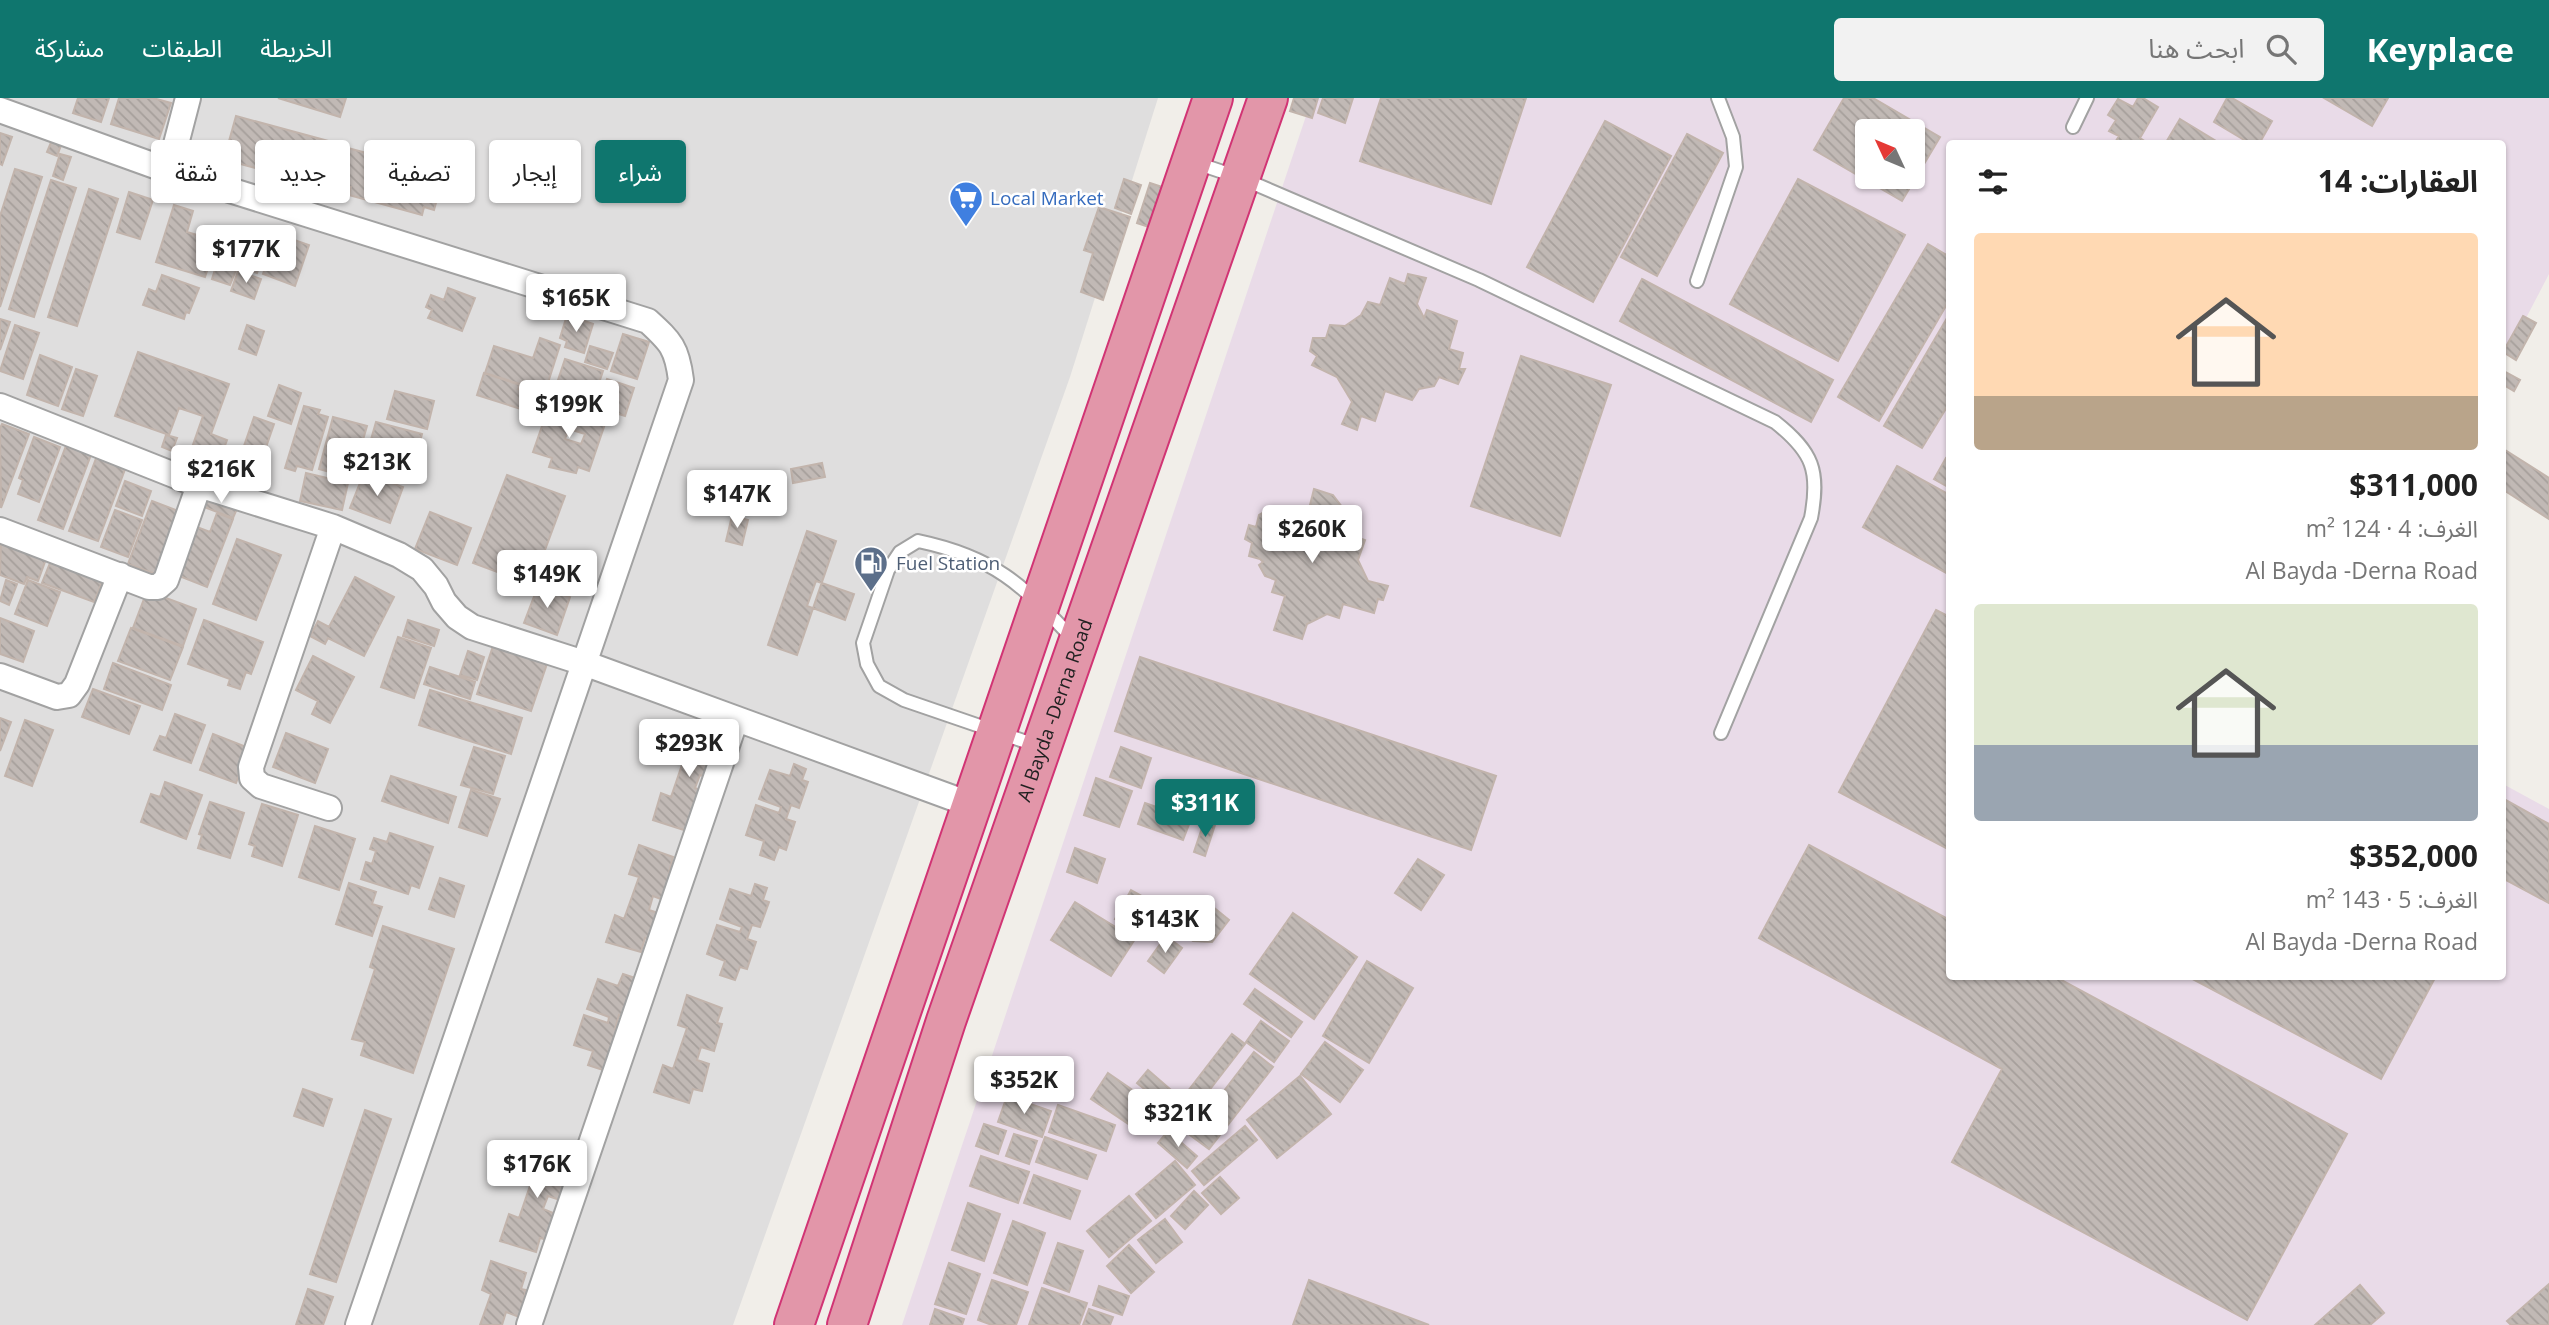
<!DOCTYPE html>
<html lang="ar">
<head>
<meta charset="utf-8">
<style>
	body { margin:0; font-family:"Open Sans","Noto Sans Arabic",sans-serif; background:#f2f2f2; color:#222; direction:rtl; height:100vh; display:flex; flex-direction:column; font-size:26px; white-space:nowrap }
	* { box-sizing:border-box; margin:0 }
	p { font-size:23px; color:#767676 }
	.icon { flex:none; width:38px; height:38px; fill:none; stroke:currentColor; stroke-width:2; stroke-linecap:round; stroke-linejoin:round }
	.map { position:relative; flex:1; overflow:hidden; direction:ltr }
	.sheet { position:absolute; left:1946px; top:42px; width:560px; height:840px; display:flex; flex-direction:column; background:#fff; border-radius:7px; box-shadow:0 2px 5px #0004; direction:rtl }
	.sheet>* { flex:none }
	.hud { position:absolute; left:21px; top:42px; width:665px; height:63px; direction:rtl; display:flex; gap:14px }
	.needle { width:46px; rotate:314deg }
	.fabs { position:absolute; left:1855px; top:21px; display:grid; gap:14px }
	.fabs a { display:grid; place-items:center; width:70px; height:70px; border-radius:7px; background:#fff; box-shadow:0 2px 5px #0004; font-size:35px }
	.price { position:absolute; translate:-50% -60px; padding:0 16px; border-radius:7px; background:#fff; color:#222; font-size:23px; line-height:46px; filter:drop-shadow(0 2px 4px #0008) }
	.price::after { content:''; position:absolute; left:50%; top:42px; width:21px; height:16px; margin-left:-10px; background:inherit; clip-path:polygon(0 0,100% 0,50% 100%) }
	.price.current { background:#0f766e; color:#fff }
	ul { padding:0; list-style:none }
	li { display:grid; align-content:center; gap:14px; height:371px; padding:0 28px }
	li span { display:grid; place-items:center; height:217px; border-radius:7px; color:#555 }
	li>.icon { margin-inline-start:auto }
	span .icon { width:126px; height:126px; fill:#fffc; stroke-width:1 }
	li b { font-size:30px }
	h2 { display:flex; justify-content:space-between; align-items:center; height:84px; padding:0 28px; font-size:30px }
	.pill { padding:0 24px; border-radius:7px; background:#fff; box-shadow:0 2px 5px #0004; font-size:24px; line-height:63px }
	.pill.current { background:#0f766e; color:#fff }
	header { display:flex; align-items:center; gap:42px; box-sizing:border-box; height:98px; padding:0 35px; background:#0f766e; color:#fff }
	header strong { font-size:33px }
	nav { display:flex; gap:38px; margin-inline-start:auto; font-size:24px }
	.search { width:490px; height:63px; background:#f2f2f2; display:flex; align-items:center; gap:18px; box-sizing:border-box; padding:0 24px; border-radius:7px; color:#767676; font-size:26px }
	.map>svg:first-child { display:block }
	.residential { fill:#dfdede }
	.industrial { fill:#e9dbe8; fill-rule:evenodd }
	.building { fill:url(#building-back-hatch); stroke:#c2b4ac; stroke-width:2; fill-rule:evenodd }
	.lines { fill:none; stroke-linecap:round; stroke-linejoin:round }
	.lane-casing { stroke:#a2a2a2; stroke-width:16 }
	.street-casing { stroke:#a2a2a2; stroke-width:28 }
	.highway-casing { stroke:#d13474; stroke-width:42 }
	.lane { stroke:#fff; stroke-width:12 }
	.street { stroke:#fff; stroke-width:24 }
	.highway { stroke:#e296a9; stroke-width:38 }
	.labels { text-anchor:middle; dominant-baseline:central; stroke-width:5; stroke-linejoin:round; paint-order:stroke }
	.shop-label { font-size:19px; fill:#366cbe; stroke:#fff; text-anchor:start }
	.service-label { font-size:19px; fill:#4e5e75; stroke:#fff; text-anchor:start }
	.street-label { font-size:19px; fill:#212121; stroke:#fff }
</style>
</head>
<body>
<header>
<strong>Keyplace</strong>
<div class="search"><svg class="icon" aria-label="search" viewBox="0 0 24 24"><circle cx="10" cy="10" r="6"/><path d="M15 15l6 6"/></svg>ابحث هنا</div>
<nav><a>الخريطة</a><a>الطبقات</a><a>مشاركة</a></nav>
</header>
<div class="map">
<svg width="2549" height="1227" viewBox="0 0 2549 1227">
	<defs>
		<pattern id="building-back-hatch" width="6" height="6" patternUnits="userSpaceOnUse" patternTransform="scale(1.75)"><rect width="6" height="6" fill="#c1b9b5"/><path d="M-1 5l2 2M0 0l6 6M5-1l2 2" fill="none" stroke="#a69f9b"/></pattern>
	</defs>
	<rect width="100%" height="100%" fill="#f1eee9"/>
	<!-- residential -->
	<path class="residential" d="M0 0H1158L1070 279 733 1227H0Z"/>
	<!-- industrial -->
	<path class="industrial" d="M1312 0H2549V176L2503 264 2502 46H1950V878H2502L2503 686 2549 711V1227H902ZM1867 33H1913V79H1867Z"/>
	<!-- building -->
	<path class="building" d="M78 0H109L101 24 73 15Z
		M119 0H153L171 5 159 41 111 26Z
		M278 0H346L340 19Z
		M1294 0H1318L1312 20 1290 13Z
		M1323 0H1353L1345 25 1318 15Z
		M1381 0H1526L1491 106 1360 63Z
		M1844 0H1873L1940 39 1902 103 1814 52ZM1867 33H1913V79H1867Z
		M2138 0H2143L2158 9 2140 40 2149 46H2114L2119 38 2109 33 2116 22 2108 17 2118 1 2133 9Z
		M2227 0H2232L2272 23 2259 46H2251L2214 24Z
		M2324 0H2388L2372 28Z
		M236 18 332 44 321 80 312 78 310 85 237 65 239 58 226 54Z
		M2180 21 2221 46H2165Z
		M1605 23 1671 58 1593 204 1527 169Z
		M0 35 12 39 2 67 0 66Z
		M1687 36 1723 55 1657 178 1621 159Z
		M52 42 62 45 57 58 47 54Z
		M348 50 444 76 434 112 424 109 422 117 349 97 351 89 339 86Z
		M60 56 71 59 63 82 53 78Z
		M15 71 42 79 0 209V118Z
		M1124 81 1141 87 1131 116 1115 110Z
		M1798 81 1905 137 1838 263 1730 206Z
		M51 82 76 90 34 219 9 211Z
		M1150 85 1165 90 1152 130 1137 125Z
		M89 91 118 101 77 228 48 219Z
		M129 94 153 102 140 141 117 134Z
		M174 107 193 113 187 134 217 143 205 179 156 164Z
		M1099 109 1130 119 1103 202 1081 194 1093 155 1084 152Z
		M229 132 267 146 257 175 219 161Z
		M277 136 309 147 295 188 263 176Z
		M1928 146 1950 159V201L1879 323 1838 299Z
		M217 165 236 172 230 187 212 181Z
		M238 173 261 181 254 201 231 193Z
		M1408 176 1426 180 1417 206 1424 220 1427 212 1457 223 1449 251 1463 255 1459 271H1465L1458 286 1439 279 1434 288 1419 291 1412 302 1385 293 1375 323 1361 318 1357 332 1342 326 1352 304 1337 279 1312 267 1317 258 1310 253 1313 240H1326L1330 227 1345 228 1361 217 1368 204 1380 207 1390 180 1405 186Z
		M162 177 199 190 189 215 186 214 184 221 143 207 149 191 156 194Z
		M1642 181 1833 282 1811 324 1620 223Z
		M448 190 475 200 462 233 428 220 432 212 426 209 431 197 444 202Z
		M1950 215V304L1922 350 1884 328Z
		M567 217 593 226 584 255 565 249 567 243 560 240Z
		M2523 218 2536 225 2516 262 2503 254Z
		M0 221 10 224 0 252Z
		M15 227 39 235 23 281 0 273Z
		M247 227 264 233 256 257 239 251Z
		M623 236 649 244 637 281 611 273Z
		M540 240 560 247 545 294 485 275 494 248 533 260Z
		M590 248 613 255 607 271 585 264Z
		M138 254 229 286 211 336 227 342 216 372 188 361 203 318 179 310 169 337 115 318Z
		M40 257 72 269 58 308 27 297Z
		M1521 258 1611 287 1560 438 1471 408Z
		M565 261 603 273 592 306 554 294Z
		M76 271 97 278 83 318 62 311Z
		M2502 272 2520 282 2514 293 2502 286Z
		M484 275 520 287 518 291 530 295 524 312 477 297Z
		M607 281 634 290 625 318 597 309Z
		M279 287 301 295 291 326 268 318Z
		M395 293 434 303 427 331 387 321Z
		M304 308 320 312 318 316 328 319 312 372 297 368 295 373 285 370Z
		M549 308 605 326 589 373 578 369 576 375 549 369 552 360 533 354ZM569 331 585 336 581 346 565 341Z
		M254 319 274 326 264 355 244 348Z
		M333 319 367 328 352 380 319 371Z
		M376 324 422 336 413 371 366 359Z
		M2 326 29 336 1 410 0 330Z
		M166 337 177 340 172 353 162 349Z
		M34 339 60 349 39 404 18 396 23 382 19 380Z
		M67 345 92 354 63 431 38 422Z
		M2502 350 2549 380V421L2502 391Z
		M98 355 127 366 98 443 69 433Z
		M1946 360 1950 361V390L1934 381Z
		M822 365 825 379 793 385 791 371Z
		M1897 368 1950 397V477L1863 429Z
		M306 375 348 385 342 412 300 403Z
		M364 375 403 389 390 425 350 410Z
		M507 377 565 398 532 487 473 465Z
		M125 383 151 393 142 418 116 408Z
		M1314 391 1333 397 1342 409 1334 431 1365 442 1358 462 1368 483 1388 488 1383 502 1378 501 1374 515 1343 506 1339 520 1327 516 1307 526 1302 541 1274 532 1285 498 1272 494 1276 482 1265 478 1259 467 1263 464 1260 461 1249 458 1252 445 1245 441 1249 427 1256 429 1259 417 1264 414 1283 419 1289 425 1307 409 1310 412 1312 410 1310 407Z
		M209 395 239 406 233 420 204 409Z
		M152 403 181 414 158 477 128 466Z
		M115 412 142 422 128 459 101 449Z
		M430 414 471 430 457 467 415 451Z
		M217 415 233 421 207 489 179 478 197 429 210 434Z
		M732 418 748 422 742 447 726 443Z
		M807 433 836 443 797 557 768 547Z
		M237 441 281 457 256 522 213 506Z
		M1 444 46 461 38 483 27 479 24 486 0 477Z
		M553 454 582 465 572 494 542 483Z
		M52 460 104 479 94 504 42 485Z
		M355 479 394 499 364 558 328 540 325 546 310 538 318 523 329 529Z
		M6 482 17 486 9 507 0 503Z
		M28 482 60 494 47 528 15 516Z
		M816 483 854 496 845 522 807 508Z
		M538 488 570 499 557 537 524 525Z
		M147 493 196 511 183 548 133 530Z
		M1936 512 1950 519V752L1839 694Z
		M0 520 34 533 23 564 0 556Z
		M204 522 263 544 251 576 246 574 240 591 228 587 230 581 188 566Z
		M408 522 439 532 434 548 403 538Z
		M131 530 183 549 170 582 118 563Z
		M398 539 431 550 414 600 381 589Z
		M495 542 549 560 531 613 477 596Z
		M468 553 484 559 477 582 460 577Z
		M313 558 354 579 330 625 312 616 318 603 296 592Z
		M1140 559 1496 678 1471 752 1115 633Z
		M113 565 171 587 162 612 104 591Z
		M430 569 475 584 470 601 424 586Z
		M93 591 140 608 129 636 82 619Z
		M430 592 522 620 511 656 419 627Z
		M175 616 205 627 191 665 154 652 160 638 166 640Z
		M0 620 11 624 0 653Z
		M25 622 53 632 32 688 5 678Z
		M686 626 720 638 713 681 700 677 695 690 708 695 687 733 653 722 661 695 671 699 685 658 676 655Z
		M286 635 328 651 315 685 273 669Z
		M213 636 249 650 236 685 200 672Z
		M474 649 505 658 493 696 461 687Z
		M1121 649 1151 660 1141 690 1110 679Z
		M794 666 806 671 802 682 808 684 799 710 791 707 786 721 795 724 786 752 779 749 774 762 760 757 764 743 746 737 756 707 779 715 781 709 759 701 770 672 790 678Z
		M391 678 456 699 448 725 382 703Z
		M1096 680 1132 693 1119 729 1084 717Z
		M165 684 202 697 186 741 141 724 151 696 160 699Z
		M471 692 500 701 487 738 459 729Z
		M2502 700 2549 726V805L2502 780Z
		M210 704 244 715 230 760 198 750 202 737 199 736Z
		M1145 705 1191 721 1183 742 1138 726Z
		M262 706 298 717 282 768 252 758 255 748 249 746Z
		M1204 724 1215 727 1205 758 1194 754Z
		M315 728 355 741 339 792 299 779Z
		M390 735 433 749 419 790 411 787 408 796 361 781 366 764 372 766 376 753 370 751 374 740 387 744Z
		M639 747 673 759 669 775 674 776 666 803 653 798 649 812 661 816 653 842 645 840 641 854 606 844 615 817 624 821 639 779 629 776Z
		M1809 747 1950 822V878H2054L2347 1036 2247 1222 1952 1064 2002 971 1759 840Z
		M1075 750 1105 761 1097 785 1067 774Z
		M1418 761 1444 777 1421 812 1395 795Z
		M440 780 464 788 454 819 429 811Z
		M349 785 376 794 372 806 382 809 372 838 336 826Z
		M755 786 767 790 763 802 769 804 760 829 752 827 747 841 756 844 747 871 740 869 735 882 720 877 725 863 707 856 717 827 740 834 742 829 720 821 730 791 751 798Z
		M1131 792 1158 807 1141 836 1115 821Z
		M1202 800 1229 822 1212 844 1193 843 1177 831Z
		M1075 804 1135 841 1111 878 1051 842Z
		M1293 815 1357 859 1314 921 1250 876Z
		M383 828 454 851 413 975 361 957 365 944 352 941 375 871 370 869Z
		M1166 838 1182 850 1164 875 1148 863Z
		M1367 863 1413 890 1369 965 1323 938Z
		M623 876 635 880 627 920 619 917 615 931 624 934 614 961 607 959 603 972 588 967 593 953 574 947 584 917 608 925 609 919 587 911 598 881 618 888Z
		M2187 878H2436L2381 981Z
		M1255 891 1302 924 1291 939 1244 906Z
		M687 897 722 910 717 925 722 926 714 953 701 949 697 962 709 966 702 993 693 991 689 1005 654 994 663 967 673 971 687 930 678 927Z
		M1261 923 1289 943 1274 964 1246 944Z
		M1232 936 1245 946 1187 1021 1174 1011Z
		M1325 944 1363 972 1340 1004 1301 976Z
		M1254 954 1273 969 1209 1051 1190 1037Z
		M1148 972 1170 991 1159 1003 1137 985Z
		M1108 975 1150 1004 1133 1029 1091 1001Z
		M1300 978 1331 1016 1277 1060 1247 1022Z
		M303 991 332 1001 323 1028 294 1018Z
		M1007 998 1051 1013 1042 1039 998 1024Z
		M1058 1007 1115 1027 1106 1053 1049 1034Z
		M365 1012 391 1021 336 1184 310 1176Z
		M984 1026 1006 1033 998 1056 976 1048Z
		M1245 1028 1257 1042 1204 1087 1192 1073Z
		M1168 1033 1197 1058 1187 1070 1158 1045Z
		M1014 1036 1037 1043 1029 1066 1006 1058Z
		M1045 1039 1096 1057 1087 1081 1036 1064Z
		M533 1047 568 1059 563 1075H568L560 1102 548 1098 543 1111 556 1116 548 1142 540 1140 536 1154 500 1143 509 1116 519 1120 533 1079 524 1076Z
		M981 1058 1029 1074 1018 1105 970 1088Z
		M1175 1063 1195 1087 1156 1120 1136 1096Z
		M1034 1077 1080 1093 1070 1121 1024 1105Z
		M1220 1079 1239 1100 1221 1116 1202 1095Z
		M1194 1093 1208 1107 1185 1131 1171 1118Z
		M1129 1098 1151 1123 1109 1159 1087 1133Z
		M968 1105 1000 1116 984 1163 952 1152Z
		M1165 1121 1182 1144 1156 1165 1138 1142Z
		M1013 1123 1045 1135 1027 1187 994 1175Z
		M1058 1145 1083 1153 1069 1194 1044 1185Z
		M1129 1147 1154 1174 1131 1195 1107 1168Z
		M491 1163 526 1175 521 1191 526 1192 519 1219 506 1214 502 1227H480L491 1196 482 1192Z
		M949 1165 980 1176 966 1216 935 1206Z
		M992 1182 1028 1194 1016 1227H992L978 1222Z
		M1309 1182 1429 1227H1293Z
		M2549 1186V1227H2511L2507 1223Z
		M2360 1187 2384 1215 2370 1227H2315Z
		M1099 1188 1129 1198 1122 1217 1093 1207Z
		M1042 1190 1087 1205 1079 1227H1029Z
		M308 1191 333 1199 323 1227H296Z
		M935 1211 964 1221 962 1227H930Z
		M1089 1211 1113 1219 1110 1227H1083Z"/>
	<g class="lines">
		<!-- lane casing -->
		<g class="lane-casing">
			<path id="lane" d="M2073 29 2087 0
				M1196 65 1241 80 1479 182 1775 324C1813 354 1820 373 1811 420L1721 635
				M1697 183 1736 69 1733 39 1718 0
				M1038 648 904 602 879 588 867 566 863 545 888 472 900 454 918 443C994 459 1022 486 1073 541"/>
		</g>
		<!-- street casing -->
		<g class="street-casing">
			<path id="street" d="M0 12 169 73 648 223C671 244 677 250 681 282L358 1227
				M169 73 188 0
				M0 308 199 387 333 429 399 457 422 471 436 488 444 504 457 519 472 529 584 565 972 707
				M0 432 149 489H158L166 482 199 387
				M0 578 57 599 69 597 77 586 120 477
				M329 710 261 688 252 680 251 669 333 429
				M529 1227 736 621"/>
		</g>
		<!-- highway casing -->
		<g class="highway-casing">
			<g id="highway">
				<path d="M794 1227 1213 0"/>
				<path id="s1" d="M847 1227 946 923 1268 0"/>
			</g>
		</g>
		<!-- lane -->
		<use href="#lane" class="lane"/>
		<!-- street -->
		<use href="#street" class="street"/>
		<!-- highway -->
		<use href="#highway" class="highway"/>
	</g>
	<!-- icons -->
	<defs>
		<g id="supermarket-pin" transform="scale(1.75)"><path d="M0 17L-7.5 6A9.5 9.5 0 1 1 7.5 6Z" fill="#3f7fe0" stroke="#fff"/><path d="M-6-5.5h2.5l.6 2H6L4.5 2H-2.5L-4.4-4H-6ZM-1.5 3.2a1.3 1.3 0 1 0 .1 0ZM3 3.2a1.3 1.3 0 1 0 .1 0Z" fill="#fff"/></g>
		<g id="fuel-pin" transform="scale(1.75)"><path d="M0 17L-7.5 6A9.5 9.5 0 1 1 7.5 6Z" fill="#5c6f8a" stroke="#fff"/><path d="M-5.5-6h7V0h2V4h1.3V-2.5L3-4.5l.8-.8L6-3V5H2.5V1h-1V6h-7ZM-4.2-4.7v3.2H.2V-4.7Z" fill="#fff"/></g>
	</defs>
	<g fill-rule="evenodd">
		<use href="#supermarket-pin" x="966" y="100"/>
		<use href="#fuel-pin" x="871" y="465"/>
	</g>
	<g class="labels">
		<!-- shop labels -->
		<g class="shop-label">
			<text x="990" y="100">Local Market</text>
		</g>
		<!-- service labels -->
		<g class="service-label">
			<text x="896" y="465">Fuel Station</text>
		</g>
		<!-- street labels -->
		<g class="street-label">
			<text stroke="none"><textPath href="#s1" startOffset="649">Al Bayda -Derna Road</textPath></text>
		</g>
	</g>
</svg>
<div class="fabs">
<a><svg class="needle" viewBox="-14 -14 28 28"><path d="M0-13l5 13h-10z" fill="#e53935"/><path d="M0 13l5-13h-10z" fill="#767676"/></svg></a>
</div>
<b class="price" style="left:246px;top:187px">$177K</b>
<b class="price" style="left:576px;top:236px">$165K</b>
<b class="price" style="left:569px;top:342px">$199K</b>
<b class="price" style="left:377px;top:400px">$213K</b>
<b class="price" style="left:221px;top:407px">$216K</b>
<b class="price" style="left:737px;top:432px">$147K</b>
<b class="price" style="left:1312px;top:467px">$260K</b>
<b class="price" style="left:547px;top:512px">$149K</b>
<b class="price" style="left:689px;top:681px">$293K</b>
<b class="price current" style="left:1205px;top:741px">$311K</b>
<b class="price" style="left:1165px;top:857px">$143K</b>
<b class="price" style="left:1024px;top:1018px">$352K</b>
<b class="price" style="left:1178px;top:1051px">$321K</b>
<b class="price" style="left:537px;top:1102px">$176K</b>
<div class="hud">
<a class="pill current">شراء</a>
<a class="pill">إيجار</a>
<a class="pill">تصفية</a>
<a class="pill">جديد</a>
<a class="pill">شقة</a>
</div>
<section class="sheet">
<h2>العقارات: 14<svg class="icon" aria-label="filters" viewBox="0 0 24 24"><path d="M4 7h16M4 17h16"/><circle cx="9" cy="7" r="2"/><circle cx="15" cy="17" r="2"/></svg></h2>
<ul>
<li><span style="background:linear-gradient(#ffd9b3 75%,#b9a48a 0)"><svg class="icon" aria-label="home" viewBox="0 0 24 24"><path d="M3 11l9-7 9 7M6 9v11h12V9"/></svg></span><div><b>$311,000</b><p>الغرف: 4 · 124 m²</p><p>Al Bayda -Derna Road</p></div></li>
<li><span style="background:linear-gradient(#dfe7d0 65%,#9aa5b1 0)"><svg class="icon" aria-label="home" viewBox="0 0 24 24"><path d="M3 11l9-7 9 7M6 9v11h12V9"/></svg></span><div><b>$352,000</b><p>الغرف: 5 · 143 m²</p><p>Al Bayda -Derna Road</p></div></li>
</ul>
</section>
</div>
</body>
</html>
